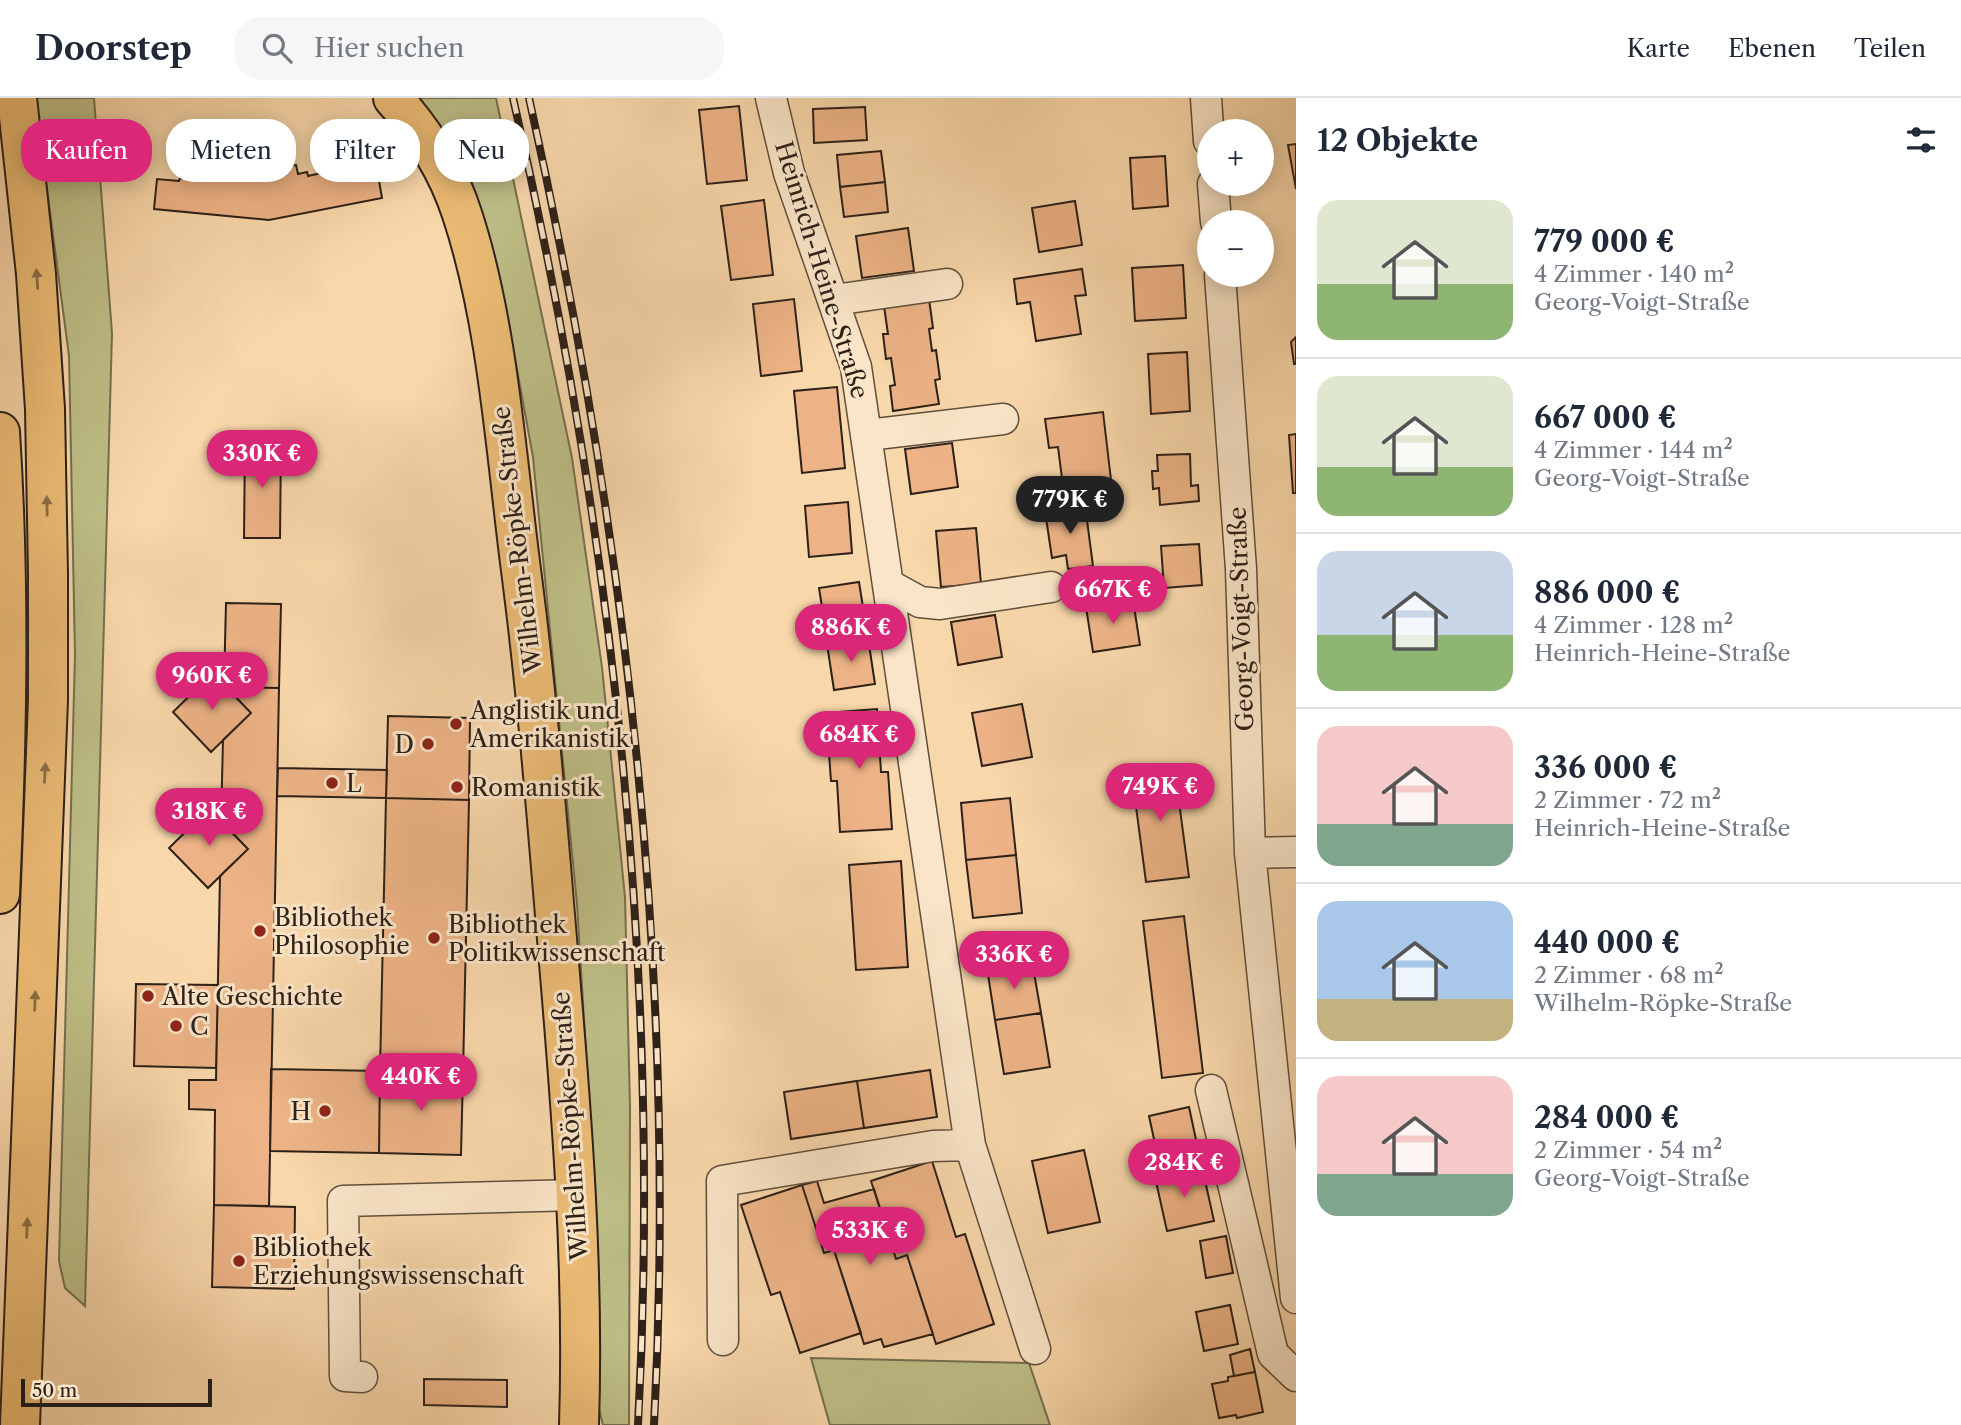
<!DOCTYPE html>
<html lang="de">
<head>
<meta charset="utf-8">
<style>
	body { margin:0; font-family:"Libre Caslon Text",serif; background:#f6f6f7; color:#1f2937; height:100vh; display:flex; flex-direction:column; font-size:26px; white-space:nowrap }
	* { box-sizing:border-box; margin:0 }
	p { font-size:23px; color:#747a83 }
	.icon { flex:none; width:38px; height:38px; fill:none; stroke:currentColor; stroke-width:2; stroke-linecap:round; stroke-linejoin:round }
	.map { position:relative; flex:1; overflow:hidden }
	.side { display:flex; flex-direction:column; background:#fff; width:665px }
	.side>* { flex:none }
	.guide { position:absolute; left:21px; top:21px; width:665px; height:63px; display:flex; gap:14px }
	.fabs { position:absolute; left:1197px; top:21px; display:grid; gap:14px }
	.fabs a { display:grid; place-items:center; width:77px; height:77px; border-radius:50%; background:#fff; box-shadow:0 4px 18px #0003; font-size:35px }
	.scale { position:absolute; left:21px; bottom:18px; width:191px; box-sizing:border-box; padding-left:7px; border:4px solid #2c2018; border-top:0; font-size:19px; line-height:24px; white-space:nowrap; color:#2c2018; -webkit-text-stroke:5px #fae5c8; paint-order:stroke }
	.price { position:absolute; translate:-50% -60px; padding:0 16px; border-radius:24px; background:#db2777; color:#fff; font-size:23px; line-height:46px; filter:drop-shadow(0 2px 4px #0008) }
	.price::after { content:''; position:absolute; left:50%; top:42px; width:21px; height:16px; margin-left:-10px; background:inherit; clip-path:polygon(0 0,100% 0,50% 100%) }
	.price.active { background:#222; color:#fff }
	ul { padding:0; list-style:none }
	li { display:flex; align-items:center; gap:21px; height:175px; padding:0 21px }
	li+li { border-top:2px solid #e0e1e3 }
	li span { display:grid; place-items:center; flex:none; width:196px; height:140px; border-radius:21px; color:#555 }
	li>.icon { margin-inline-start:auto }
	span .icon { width:84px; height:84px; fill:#fffc; stroke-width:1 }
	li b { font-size:30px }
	h2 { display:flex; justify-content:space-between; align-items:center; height:84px; padding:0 21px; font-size:30px }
	.pill { padding:0 24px; border-radius:28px; background:#fff; box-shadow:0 4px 18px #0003; font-size:24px; line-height:63px }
	.pill.active { background:#db2777; color:#fff }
	header { display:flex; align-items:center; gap:42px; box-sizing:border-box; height:98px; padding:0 35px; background:#fff; border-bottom:2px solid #e0e1e3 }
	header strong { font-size:33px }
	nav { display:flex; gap:38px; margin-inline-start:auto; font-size:24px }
	.search { width:490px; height:63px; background:#f6f6f7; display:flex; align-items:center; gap:18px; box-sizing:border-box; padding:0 24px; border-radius:28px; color:#747a83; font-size:26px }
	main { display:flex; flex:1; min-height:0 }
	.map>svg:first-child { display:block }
	.green { fill:#bebe87; stroke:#756f50; stroke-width:2 }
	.building { fill:#edb386; stroke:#2c2018; stroke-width:2 }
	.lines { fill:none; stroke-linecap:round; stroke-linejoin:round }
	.minor-casing { stroke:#5f4e3c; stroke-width:33 }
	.major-casing { stroke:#2c2018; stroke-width:42 }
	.highway-casing { stroke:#2c2018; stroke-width:42 }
	.minor { stroke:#fae5c8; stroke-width:30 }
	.major { stroke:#ecbc75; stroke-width:38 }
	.highway { stroke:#ecbc75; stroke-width:38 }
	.rail-casing { stroke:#2c2018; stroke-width:8 }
	.rail { stroke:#fae5c8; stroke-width:5; stroke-dasharray:16; stroke-linecap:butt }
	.oneway { fill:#8c6e46 }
	.poi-dot { fill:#8f2418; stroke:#fae5c8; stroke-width:2.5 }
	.labels { text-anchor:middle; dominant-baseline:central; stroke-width:6; stroke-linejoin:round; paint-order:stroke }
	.street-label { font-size:24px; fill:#2c2018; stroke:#fae5c8 }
	.poi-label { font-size:24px; fill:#2c2018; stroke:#fae5c8; text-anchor:start }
</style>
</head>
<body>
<header>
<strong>Doorstep</strong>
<div class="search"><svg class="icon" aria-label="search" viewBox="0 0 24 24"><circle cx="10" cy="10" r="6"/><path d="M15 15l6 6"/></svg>Hier suchen</div>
<nav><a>Karte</a><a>Ebenen</a><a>Teilen</a></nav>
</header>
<main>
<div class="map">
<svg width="1296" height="1327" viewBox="0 0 1296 1327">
	<rect width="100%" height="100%" fill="#f8d7aa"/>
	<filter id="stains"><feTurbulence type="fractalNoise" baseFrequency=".00286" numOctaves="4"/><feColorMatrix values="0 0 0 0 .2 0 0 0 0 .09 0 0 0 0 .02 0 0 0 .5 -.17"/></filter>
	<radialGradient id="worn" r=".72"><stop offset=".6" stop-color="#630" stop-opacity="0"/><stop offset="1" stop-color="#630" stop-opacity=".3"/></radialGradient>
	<!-- green -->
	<path class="green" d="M35 0H94L112 235 85 1208 65 1190 59 1163 75 557 69 258Z
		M409 0H496L572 360 602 569 625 799 630 1009 629 1327H603L597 1303 595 1104 577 806 533 359 504 200 465 70 458 51 455 56Z
		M811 1260 1029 1265 1050 1327H830Z"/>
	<!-- building -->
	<path class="building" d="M739 8 747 82 707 86 699 12Z
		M865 9 867 42 814 45 813 11Z
		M1296 46V91L1288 47Z
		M280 51 283 68 296 67 298 76 307 74 308 78 330 73 331 76 354 72V75L377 71 382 100 269 122 154 111 157 81 179 83 180 80 203 82V78L226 81V78H235L236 70H249L251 52Z
		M881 53 885 84 840 89 837 57Z
		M1165 58 1168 108 1133 111 1130 60Z
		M885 84 888 114 844 119 840 89Z
		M764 102 773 177 731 182 721 108Z
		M1075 103 1082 147 1039 154 1032 110Z
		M908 130 914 173 862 180 856 138Z
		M1183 167 1186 220 1135 223 1132 170Z
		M1082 171 1086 197 1075 198 1081 236 1036 243 1030 204 1017 206 1014 181Z
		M794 201 802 273 761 278 753 206Z
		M929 201 933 230 929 231 932 253 936 252 940 281 935 282 939 306 893 313 890 288 895 287 891 260 886 261 883 236H888L884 208Z
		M1296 239V266H1294L1291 244Z
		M1187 254 1190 313 1151 316 1148 256Z
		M837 289 845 370 802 375 794 293Z
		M1103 314 1111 382 1063 388 1058 349 1049 350 1045 321Z
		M1296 336V395H1293L1289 337Z
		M245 343 281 344 280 440H244Z
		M952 345 958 389 911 396 905 351Z
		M1190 356 1191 388 1198 387 1199 403 1160 407 1159 390 1153 391 1152 373H1158L1157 357Z
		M848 404 852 455 809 459 805 408Z
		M1085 407 1093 468 1068 471 1066 457 1052 460 1045 413Z
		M976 430 981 486 941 489 936 433Z
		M1199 446 1202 487 1164 490 1161 448Z
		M859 484 865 522 825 528 819 490Z
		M1133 502 1140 547 1093 554 1086 509Z
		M226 505 281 506 279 590 226 589 224 587Z
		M995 517 1002 559 958 567 951 524Z
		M868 540 875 586 834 592 827 546Z
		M213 575 251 615 211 654 173 614Z
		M226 589 279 590 269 1108 214 1107 215 1012 189 1011V982H216L220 778 248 751 221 723 223 642 251 615Z
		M1022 606 1032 659 982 668 972 615Z
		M877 611 881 674H888L892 731 840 734 837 683H831L826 615Z
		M388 618 470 620 469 702 386 700Z
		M1174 666 1189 779 1146 784 1131 671Z
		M278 670 387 672 386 700 277 698Z
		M386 700 469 702 463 975 380 973Z
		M1010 700 1016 757 966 762 961 705Z
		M209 711 248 751 208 790 169 750Z
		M1016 757 1022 815 973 820 966 762Z
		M901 763 908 869 856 872 849 767Z
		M1184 818 1203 975 1162 980 1143 823Z
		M1032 863 1041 915 995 922 987 870Z
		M136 886 218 887 216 970 134 968Z
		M1041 915 1050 969 1004 976 995 922Z
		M271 971 380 973 379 1055 270 1053Z
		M930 972 937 1019 864 1030 857 983Z
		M380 973 463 975 461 1057 379 1055Z
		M857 983 864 1030 791 1041 784 994Z
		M1189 1009 1198 1051 1158 1060 1149 1018Z
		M1084 1052 1100 1124 1048 1135 1032 1063Z
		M932 1063 956 1139 965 1136 994 1226 936 1246 907 1157 896 1161 871 1083Z
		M1202 1069 1214 1123 1167 1133 1155 1079Z
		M817 1083 824 1105 874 1091 896 1161 907 1157 933 1236 884 1249 881 1241 864 1246 834 1152 824 1155 802 1087Z
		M802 1087 824 1155 834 1152 861 1235 800 1255 780 1194 771 1197 741 1107Z
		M214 1107 295 1109 294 1191 212 1189Z
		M1226 1138 1233 1175 1206 1180 1200 1143Z
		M1230 1207 1238 1246 1204 1253 1196 1214Z
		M1250 1251 1255 1274 1234 1278 1230 1257Z
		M1255 1274 1263 1314 1237 1320 1236 1317 1219 1320 1212 1286 1228 1283V1279Z
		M424 1281 507 1282V1309L424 1307Z"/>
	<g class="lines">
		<!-- minor casing -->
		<g class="minor-casing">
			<path id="minor" d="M771 0 789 75 856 269 970 1047 1035 1251
				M1206 0 1209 43
				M1213 86 1216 124
				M1220 177 1241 471 1250 755 1296 1200
				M834 202 947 186
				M868 337 1003 321
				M889 487 920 504 940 506 1051 489
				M1250 755 1296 754
				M1211 992 1273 1256 1296 1278
				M723 1242 722 1083 933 1048 970 1047
				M362 1279 345 1278 343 1103 578 1097"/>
		</g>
		<!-- major casing -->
		<g class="major-casing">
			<path id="major" d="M393 0C423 33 448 73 462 116 498 225 506 357 521 472 538 602 548 734 559 865 572 1019 584 1172 579 1327"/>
		</g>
		<!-- highway casing -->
		<g class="highway-casing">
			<path id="highway" d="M17 0 36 176 45 311 48 476V602L20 1327
				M0 334C10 487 7 642 0 796"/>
		</g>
		<!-- minor -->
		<use href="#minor" class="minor"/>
		<!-- major -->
		<use href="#major" class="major"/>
		<!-- highway -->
		<use href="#highway" class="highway"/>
		<!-- rail casing -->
		<g class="rail-casing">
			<path id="rail" d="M513 0C613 434 662 882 638 1327
				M529 0C626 435 678 881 654 1327"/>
		</g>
		<!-- rail -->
		<use href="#rail" class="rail"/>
	</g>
	<!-- one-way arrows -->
	<defs><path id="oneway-solid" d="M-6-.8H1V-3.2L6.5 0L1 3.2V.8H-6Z" transform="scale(1.75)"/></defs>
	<g class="oneway">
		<use href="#oneway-solid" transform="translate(37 181) rotate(-94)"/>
		<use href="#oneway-solid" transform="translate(47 408) rotate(-91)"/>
		<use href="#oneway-solid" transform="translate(45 675) rotate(-87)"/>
		<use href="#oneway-solid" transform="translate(35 903) rotate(-88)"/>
		<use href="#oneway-solid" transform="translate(27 1130) rotate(-88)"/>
	</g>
	<!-- markers -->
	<g class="poi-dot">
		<circle cx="456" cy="626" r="7"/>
		<circle cx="428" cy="646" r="7"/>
		<circle cx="332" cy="685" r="7"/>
		<circle cx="457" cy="689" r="7"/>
		<circle cx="260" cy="833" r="7"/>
		<circle cx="434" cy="840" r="7"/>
		<circle cx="148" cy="898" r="7"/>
		<circle cx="176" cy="928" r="7"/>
		<circle cx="325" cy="1013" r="7"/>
		<circle cx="239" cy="1163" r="7"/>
	</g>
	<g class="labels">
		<!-- street labels -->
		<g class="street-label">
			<text transform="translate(822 172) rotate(73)">Heinrich-Heine-Straße</text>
			<text transform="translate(517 442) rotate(-97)">Wilhelm-Röpke-Straße</text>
			<text transform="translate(1241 521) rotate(-92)">Georg-Voigt-Straße</text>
			<text transform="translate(570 1028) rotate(-94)">Wilhelm-Röpke-Straße</text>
		</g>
		<!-- poi labels -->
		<g class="poi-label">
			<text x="470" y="612">Anglistik und<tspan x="470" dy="28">Amerikanistik</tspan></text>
			<text x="414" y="646" text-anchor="end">D</text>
			<text x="346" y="685">L</text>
			<text x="471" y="689">Romanistik</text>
			<text x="274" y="819">Bibliothek<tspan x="274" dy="28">Philosophie</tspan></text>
			<text x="448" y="826">Bibliothek<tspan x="448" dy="28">Politikwissenschaft</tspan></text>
			<text x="162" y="898">Alte Geschichte</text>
			<text x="190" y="928">C</text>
			<text x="311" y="1013" text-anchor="end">H</text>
			<text x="253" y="1149">Bibliothek<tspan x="253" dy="28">Erziehungswissenschaft</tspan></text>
		</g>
	</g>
	<rect width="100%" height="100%" filter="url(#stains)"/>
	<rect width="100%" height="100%" fill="url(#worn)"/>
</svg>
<div class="fabs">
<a>+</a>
<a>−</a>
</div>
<div class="scale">50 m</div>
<b class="price" style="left:262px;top:392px">330K €</b>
<b class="price active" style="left:1070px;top:438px">779K €</b>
<b class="price" style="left:1113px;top:528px">667K €</b>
<b class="price" style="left:851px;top:566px">886K €</b>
<b class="price" style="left:212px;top:614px">960K €</b>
<b class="price" style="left:859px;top:673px">684K €</b>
<b class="price" style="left:1160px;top:725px">749K €</b>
<b class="price" style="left:209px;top:750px">318K €</b>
<b class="price" style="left:1014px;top:893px">336K €</b>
<b class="price" style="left:421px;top:1015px">440K €</b>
<b class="price" style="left:1184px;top:1101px">284K €</b>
<b class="price" style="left:870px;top:1169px">533K €</b>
<div class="guide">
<a class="pill active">Kaufen</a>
<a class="pill">Mieten</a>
<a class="pill">Filter</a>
<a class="pill">Neu</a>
</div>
</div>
<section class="side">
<h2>12 Objekte<svg class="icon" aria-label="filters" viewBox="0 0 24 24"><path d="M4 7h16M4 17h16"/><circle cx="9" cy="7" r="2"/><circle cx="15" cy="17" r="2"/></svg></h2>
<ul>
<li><span style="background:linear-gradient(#dfe7d0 60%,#8fb573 0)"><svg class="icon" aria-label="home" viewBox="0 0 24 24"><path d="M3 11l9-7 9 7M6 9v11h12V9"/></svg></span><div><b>779 000 €</b><p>4 Zimmer · 140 m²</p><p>Georg-Voigt-Straße</p></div></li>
<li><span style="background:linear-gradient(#dfe7d0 65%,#8fb573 0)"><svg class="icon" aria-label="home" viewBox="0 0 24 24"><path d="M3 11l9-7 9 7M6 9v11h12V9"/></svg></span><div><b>667 000 €</b><p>4 Zimmer · 144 m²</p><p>Georg-Voigt-Straße</p></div></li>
<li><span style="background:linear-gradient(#c9d6e8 60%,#8fb573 0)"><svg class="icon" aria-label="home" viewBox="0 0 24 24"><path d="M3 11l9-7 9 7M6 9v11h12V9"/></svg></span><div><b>886 000 €</b><p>4 Zimmer · 128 m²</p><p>Heinrich-Heine-Straße</p></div></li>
<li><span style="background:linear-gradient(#f6c9c9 70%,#7fa58c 0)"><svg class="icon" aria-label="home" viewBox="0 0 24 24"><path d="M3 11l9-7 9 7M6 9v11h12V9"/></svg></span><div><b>336 000 €</b><p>2 Zimmer · 72 m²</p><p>Heinrich-Heine-Straße</p></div></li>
<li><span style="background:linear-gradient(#a9c7e8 70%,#c2b280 0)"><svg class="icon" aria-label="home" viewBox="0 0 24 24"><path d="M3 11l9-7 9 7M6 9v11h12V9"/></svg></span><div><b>440 000 €</b><p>2 Zimmer · 68 m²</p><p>Wilhelm-Röpke-Straße</p></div></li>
<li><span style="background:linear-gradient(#f6c9c9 70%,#7fa58c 0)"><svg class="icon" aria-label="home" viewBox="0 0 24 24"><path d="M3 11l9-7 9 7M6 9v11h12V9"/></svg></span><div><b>284 000 €</b><p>2 Zimmer · 54 m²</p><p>Georg-Voigt-Straße</p></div></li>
</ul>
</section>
</main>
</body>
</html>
